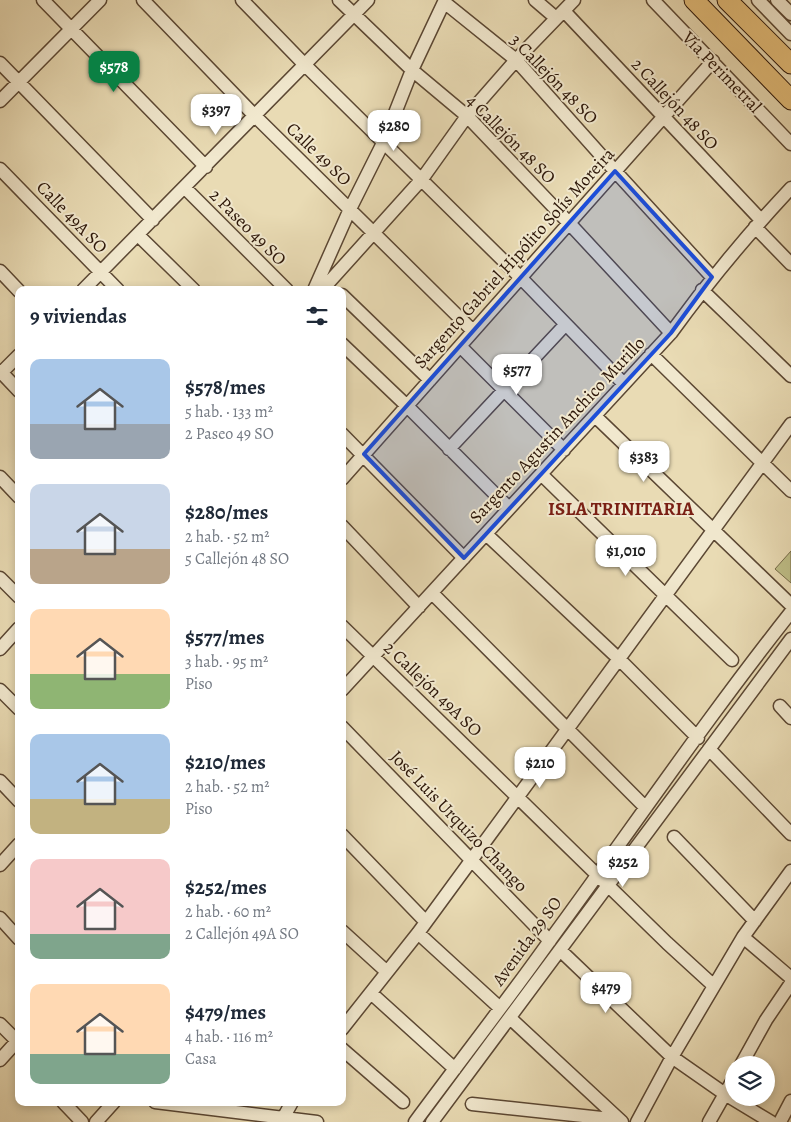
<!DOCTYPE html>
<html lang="es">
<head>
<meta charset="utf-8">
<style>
	body { margin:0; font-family:Alegreya,serif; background:#f6f6f7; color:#1f2937; height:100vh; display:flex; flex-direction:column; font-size:19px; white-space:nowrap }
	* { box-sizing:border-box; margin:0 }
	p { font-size:16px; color:#747a83 }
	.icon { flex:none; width:28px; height:28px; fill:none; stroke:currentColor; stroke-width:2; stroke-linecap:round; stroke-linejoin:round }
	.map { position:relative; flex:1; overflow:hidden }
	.panel { position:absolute; left:15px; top:286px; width:331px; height:820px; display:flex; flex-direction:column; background:#fff; border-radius:10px; box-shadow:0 2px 8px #0003 }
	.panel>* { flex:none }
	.controls { position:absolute; left:725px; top:1056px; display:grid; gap:10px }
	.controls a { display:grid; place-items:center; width:50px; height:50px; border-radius:50%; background:#fff; box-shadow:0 2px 8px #0003; font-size:25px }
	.price { position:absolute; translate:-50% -42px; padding:0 11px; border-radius:10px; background:#fff; color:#222; font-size:16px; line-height:32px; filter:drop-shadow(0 1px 2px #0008) }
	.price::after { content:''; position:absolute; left:50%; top:30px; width:15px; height:11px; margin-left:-8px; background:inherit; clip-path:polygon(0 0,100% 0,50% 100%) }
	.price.active { background:#0b8043; color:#fff }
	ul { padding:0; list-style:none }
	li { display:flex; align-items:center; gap:15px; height:125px; padding:0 15px }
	li span { display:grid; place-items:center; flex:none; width:140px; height:100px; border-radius:10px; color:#555 }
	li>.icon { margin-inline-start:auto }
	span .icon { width:60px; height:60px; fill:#fffc; stroke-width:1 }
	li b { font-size:21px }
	h2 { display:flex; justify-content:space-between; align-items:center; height:60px; padding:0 15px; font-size:21px }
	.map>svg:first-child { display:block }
	.green { fill:#bebe87; stroke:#756a48 }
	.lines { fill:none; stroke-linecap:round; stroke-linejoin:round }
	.minor-casing { stroke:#5b4733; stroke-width:15 }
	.highway-casing { stroke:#2c1608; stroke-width:21 }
	.minor { stroke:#f1e8ce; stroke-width:12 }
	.highway { stroke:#e4be7a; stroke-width:19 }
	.marked { fill:#1d4ed8; fill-opacity:0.2; stroke:#1d4ed8; stroke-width:4; stroke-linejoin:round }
	.labels { text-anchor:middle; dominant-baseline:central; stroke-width:4; stroke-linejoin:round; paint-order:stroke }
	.street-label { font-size:18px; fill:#2c1608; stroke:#f1e8ce }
	.neighbourhood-label { font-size:19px; font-weight:bold; fill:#7a1f14; stroke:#f1e8ce }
</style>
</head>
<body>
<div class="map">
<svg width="791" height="1122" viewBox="0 0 791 1122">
	<rect width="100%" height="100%" fill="#e9dbb4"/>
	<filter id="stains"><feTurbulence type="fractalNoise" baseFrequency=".004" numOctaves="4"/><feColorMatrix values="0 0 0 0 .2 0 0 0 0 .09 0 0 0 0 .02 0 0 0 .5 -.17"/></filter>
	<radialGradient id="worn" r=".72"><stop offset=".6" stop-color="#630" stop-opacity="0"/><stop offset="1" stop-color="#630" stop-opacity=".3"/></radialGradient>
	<!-- green -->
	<path class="green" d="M791 551V583L775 569Z"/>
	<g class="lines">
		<!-- minor casing -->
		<g class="minor-casing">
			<path id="minor" d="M43 0 206 167
				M143 0 255 116 473 331
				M242 0 305 65 521 278 624 384
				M339 0 412 70 467 116 569 223 671 333
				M535 0 556 18
				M653 0 791 144
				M758 0 791 34
				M777 0 791 14
				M444 2 516 60 615 171 712 277
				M564 11 761 220
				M0 63 153 220
				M0 101 100 0
				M0 169 118 290
				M185 188 287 290
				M755 227 791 264
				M138 235 194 290
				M0 271 19 291
				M83 290 368 0
				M314 290 350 209 384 141 412 70 445 0
				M322 290 422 179 467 116 516 60 574 0
				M702 290 791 376
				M342 295 430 380
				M342 344 407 406 509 508
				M460 346 564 450
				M651 354 791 491
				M0 371 19 391
				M0 374 19 355
				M595 416 791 605
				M342 434 464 558
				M449 449 565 325
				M541 474 732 660
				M0 477 19 497
				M342 479 713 61
				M342 526 419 607
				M486 534 619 659 698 738
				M0 578 19 597
				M432 593 645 807
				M342 626 667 943 714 986
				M0 649 19 628
				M0 690 19 709
				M342 690 671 333C708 282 748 234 791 188
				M780 706 791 718
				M342 727 550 941
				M709 749 791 834
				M0 781 19 801
				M342 835 426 922
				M674 837 755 921
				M0 865 19 844
				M0 918 19 939
				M342 931 387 972
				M418 933 500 1008
				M743 937 791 978
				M560 950 672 1057 725 1094 771 1122
				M371 993 455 1069
				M510 1018 622 1122
				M0 1024 17 1041
				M342 1029 418 933 791 424
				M342 1049 403 1102
				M0 1060 19 1039
				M741 1065 766 1020 791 983
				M63 1102 82 1122
				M155 1102 317 1122
				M472 1104 620 1120
				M96 1122 114 1102
				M281 1122 292 1102
				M415 1122C460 1061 507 1001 551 939 631 830 707 718 791 612
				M432 1122 791 639
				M637 1122 672 1057 743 937 791 871
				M709 1122 734 1078
				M780 1122 791 1101"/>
		</g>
		<!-- highway casing -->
		<g class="highway-casing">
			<path id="highway" d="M694 0 791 100
				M727 0 791 64"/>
		</g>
		<!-- minor -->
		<use href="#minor" class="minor"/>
		<!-- highway -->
		<use href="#highway" class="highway"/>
	</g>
	<!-- marked area -->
	<path class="marked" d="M615 171 712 277 671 333 464 558 364 454Z"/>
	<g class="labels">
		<!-- street labels -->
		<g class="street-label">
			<text transform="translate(722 72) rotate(46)">Vía Perimetral</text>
			<text transform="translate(554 79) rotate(46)">3 Callejón 48 SO</text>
			<text transform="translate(675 104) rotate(47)">2 Callejón 48 SO</text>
			<text transform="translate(511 139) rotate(45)">4 Callejón 48 SO</text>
			<text transform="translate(319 154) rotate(44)">Calle 49 SO</text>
			<text transform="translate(72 217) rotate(46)">Calle 49A SO</text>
			<text transform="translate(248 227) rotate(45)">2 Paseo 49 SO</text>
			<text transform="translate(514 258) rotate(-48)">Sargento Gabriel Hipólito Solís Moreira</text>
			<text transform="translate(557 430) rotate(-47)">Sargento Agustin Anchico Murillo</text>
			<text transform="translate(433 689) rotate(44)">2 Callejón 49A SO</text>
			<text transform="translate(459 821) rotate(46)">José Luis Urquizo Chango</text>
			<text transform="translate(527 941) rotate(-54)">Avenida 29 SO</text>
		</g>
		<!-- neighbourhood labels -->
		<g class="neighbourhood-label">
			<text x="621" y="509">ISLA TRINITARIA</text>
		</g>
	</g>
	<rect width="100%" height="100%" filter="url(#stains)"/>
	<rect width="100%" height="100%" fill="url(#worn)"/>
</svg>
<div class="controls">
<a><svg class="icon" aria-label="layers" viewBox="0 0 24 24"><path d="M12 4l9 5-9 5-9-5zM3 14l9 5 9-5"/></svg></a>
</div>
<b class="price active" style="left:114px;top:93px">$578</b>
<b class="price" style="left:216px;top:136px">$397</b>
<b class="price" style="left:394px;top:152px">$280</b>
<b class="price" style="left:517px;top:396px">$577</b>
<b class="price" style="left:644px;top:483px">$383</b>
<b class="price" style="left:626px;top:577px">$1,010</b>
<b class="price" style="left:540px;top:789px">$210</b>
<b class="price" style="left:623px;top:888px">$252</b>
<b class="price" style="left:606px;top:1014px">$479</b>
<section class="panel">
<h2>9 viviendas<svg class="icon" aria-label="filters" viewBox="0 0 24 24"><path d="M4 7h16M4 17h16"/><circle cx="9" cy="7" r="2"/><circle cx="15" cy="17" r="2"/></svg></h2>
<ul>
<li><span style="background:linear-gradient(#a9c7e8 65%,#9aa5b1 0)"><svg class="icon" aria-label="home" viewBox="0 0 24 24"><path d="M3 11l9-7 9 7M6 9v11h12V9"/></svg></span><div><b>$578/mes</b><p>5 hab. · 133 m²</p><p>2 Paseo 49 SO</p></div></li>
<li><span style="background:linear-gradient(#c9d6e8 65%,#b9a48a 0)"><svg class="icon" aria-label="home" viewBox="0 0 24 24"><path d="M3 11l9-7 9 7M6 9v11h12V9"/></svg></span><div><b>$280/mes</b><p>2 hab. · 52 m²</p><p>5 Callejón 48 SO</p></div></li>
<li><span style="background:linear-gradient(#ffd9b3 65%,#8fb573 0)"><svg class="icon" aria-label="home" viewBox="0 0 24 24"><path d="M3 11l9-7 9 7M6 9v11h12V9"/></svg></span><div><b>$577/mes</b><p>3 hab. · 95 m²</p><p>Piso</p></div></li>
<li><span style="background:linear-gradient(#a9c7e8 65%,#c2b280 0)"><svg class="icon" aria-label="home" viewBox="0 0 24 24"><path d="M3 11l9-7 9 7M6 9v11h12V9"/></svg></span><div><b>$210/mes</b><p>2 hab. · 52 m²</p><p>Piso</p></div></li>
<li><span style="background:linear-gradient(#f6c9c9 75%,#7fa58c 0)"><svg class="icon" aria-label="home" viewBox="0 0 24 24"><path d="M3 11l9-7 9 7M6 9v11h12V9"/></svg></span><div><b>$252/mes</b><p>2 hab. · 60 m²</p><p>2 Callejón 49A SO</p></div></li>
<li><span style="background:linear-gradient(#ffd9b3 70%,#7fa58c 0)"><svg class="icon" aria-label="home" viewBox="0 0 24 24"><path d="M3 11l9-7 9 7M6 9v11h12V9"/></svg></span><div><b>$479/mes</b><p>4 hab. · 116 m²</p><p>Casa</p></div></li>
</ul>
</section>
</div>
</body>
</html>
